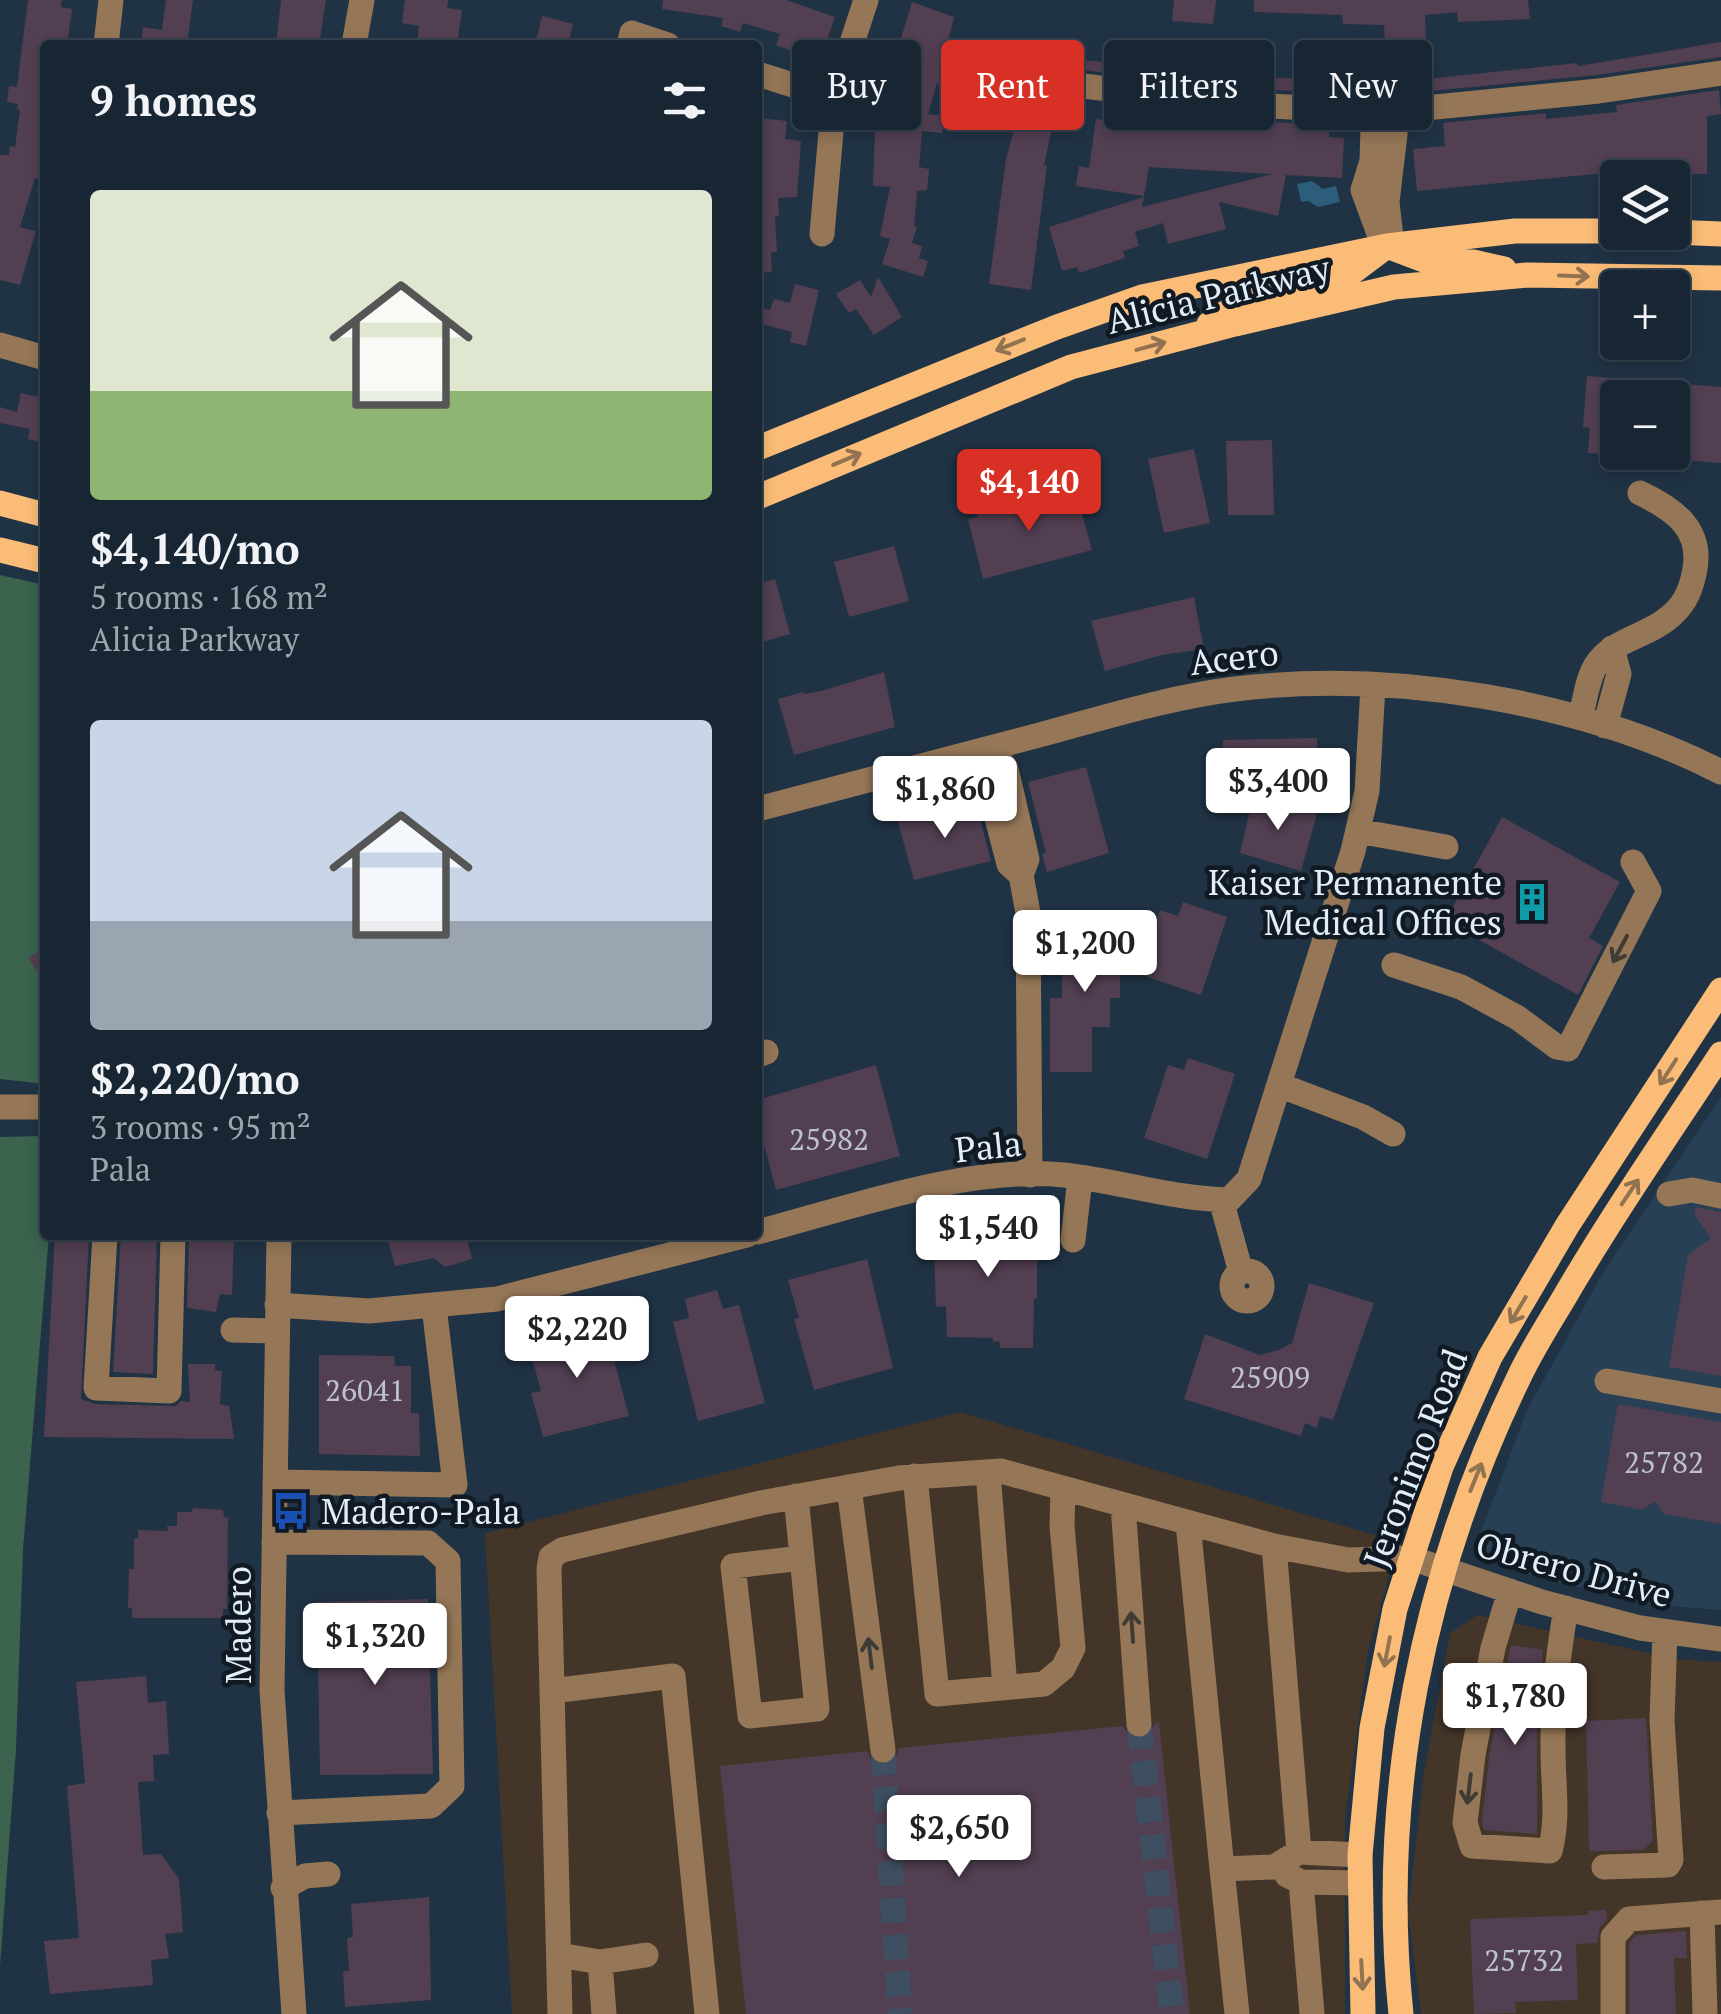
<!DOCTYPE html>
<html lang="en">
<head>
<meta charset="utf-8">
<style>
	body { margin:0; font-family:"PT Serif",serif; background:#212e3c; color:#f1f3f6; height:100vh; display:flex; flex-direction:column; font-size:38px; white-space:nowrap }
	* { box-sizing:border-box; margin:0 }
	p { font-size:32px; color:#9fa5ac }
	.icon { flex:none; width:55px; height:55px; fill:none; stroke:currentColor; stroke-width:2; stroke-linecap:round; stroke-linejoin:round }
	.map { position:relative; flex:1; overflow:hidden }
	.details { position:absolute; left:40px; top:40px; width:722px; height:1200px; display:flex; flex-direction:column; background:#182634; border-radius:10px; box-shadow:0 5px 15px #0003,0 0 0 2px #36434f }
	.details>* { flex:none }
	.guide { position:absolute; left:792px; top:40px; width:778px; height:90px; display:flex; gap:20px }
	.fabs { position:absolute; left:1600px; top:160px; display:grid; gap:20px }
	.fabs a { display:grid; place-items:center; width:90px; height:90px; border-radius:10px; background:#182634; box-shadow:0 5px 15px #0003,0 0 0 2px #36434f; font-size:50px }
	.price { position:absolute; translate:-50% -85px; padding:0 22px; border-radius:10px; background:#fff; color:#222; font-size:32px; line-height:65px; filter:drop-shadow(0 2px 5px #0008) }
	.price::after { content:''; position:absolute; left:50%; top:60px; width:30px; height:22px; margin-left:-15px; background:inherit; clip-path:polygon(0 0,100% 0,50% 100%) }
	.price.active { background:#d93025; color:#fff }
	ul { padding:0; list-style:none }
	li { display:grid; align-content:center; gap:20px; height:530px; padding:0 50px }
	li span { display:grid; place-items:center; height:310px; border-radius:10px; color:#555 }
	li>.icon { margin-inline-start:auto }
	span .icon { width:180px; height:180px; fill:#fffc; stroke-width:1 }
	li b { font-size:42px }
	h2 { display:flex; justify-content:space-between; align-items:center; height:120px; padding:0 50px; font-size:42px }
	.pill { padding:0 35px; border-radius:10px; background:#182634; box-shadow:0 5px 15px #0003,0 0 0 2px #36434f; font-size:35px; line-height:90px }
	.pill.active { background:#d93025; color:#fff }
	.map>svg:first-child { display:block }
	.built { fill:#274055 }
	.industrial { fill:#443529 }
	.green { fill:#3b634e }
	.water { fill:#2c5d7a }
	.building { fill:#523f52 }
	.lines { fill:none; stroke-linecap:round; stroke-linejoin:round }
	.minor-tunnel { stroke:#3d4f60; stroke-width:25; stroke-dasharray:25 12; stroke-linecap:butt }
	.minor { stroke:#957757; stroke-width:25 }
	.major { stroke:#fabc77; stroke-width:25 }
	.oneway { stroke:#917351 }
	.oneway2 { stroke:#3f3b35 }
	.labels { text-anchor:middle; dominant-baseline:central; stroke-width:9; stroke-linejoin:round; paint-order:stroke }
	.number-label { font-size:30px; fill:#bdc2cf }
	.street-label { font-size:35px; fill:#e1edf9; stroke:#111a22 }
	.poi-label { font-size:35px; fill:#e1edf9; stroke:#111a22; text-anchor:end }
</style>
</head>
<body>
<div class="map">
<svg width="1721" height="2014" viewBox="0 0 1721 2014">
	<rect width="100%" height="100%" fill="#203345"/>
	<!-- built -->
	<path class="built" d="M1721 1097V1610L1645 1604 1531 1575 1487 1559 1479 1537 1527 1410 1604 1271Z"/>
	<!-- industrial -->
	<path class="industrial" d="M960 1412 1398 1542 1368 1652 1345 1819V2014H512L485 1533Z
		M1478 1615 1675 1659 1721 1662V2014H1421L1408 1913 1424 1772 1450 1633Z"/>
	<!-- green -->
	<path class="green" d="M0 575 45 585V1084L0 1079Z
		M45 1136V1235H49L23 1549 16 1749 0 1966V1137Z"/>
	<!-- water -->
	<path class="water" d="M1312 181 1323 189 1336 186 1340 202 1318 207 1308 201 1301 202 1297 184Z"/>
	<!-- building -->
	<path class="building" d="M28 0H62L61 7 72 9 67 45H45V180L35 178 20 227 36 231 20 285 0 280V155H9L10 146 15 147 20 110 17 109 18 104 7 102 9 86 17 87Z
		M166 0H193L187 45H141L143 27 162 30Z
		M281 0H326L319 45H276Z
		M405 0H448L447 8 462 10 457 45H417L419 26 402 23Z
		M663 0H786L835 17 826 43 808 37 801 54 776 45 780 34 743 23 740 32 721 26 723 18 662 9Z
		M1174 0H1216L1213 24 1172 21Z
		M1254 0H1528L1530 19 1458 22 1457 12 1425 15 1426 39 1385 41 1384 25 1343 24 1342 15 1254 12Z
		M912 2 954 17 948 41 957 43 948 86 937 83 928 114 944 116 942 133 922 131 919 167 929 169 927 190 917 191 914 226 917 227 912 243 922 246 919 258 928 261 923 277 882 264 890 239 880 236 890 187 873 186 875 128 891 130 892 111H897L907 79 890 74Z
		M542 16 573 24 568 45H535Z
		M1721 42V57L1597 75 1410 93 1408 81 1577 63 1578 66Z
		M1083 60 1268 78 1355 79V94L1235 88 1082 70Z
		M1028 61 1068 70 1059 82 1065 98 1060 120 1012 106 1019 77 1025 78Z
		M1719 90 1721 114 1707 116V174H1692V180L1643 178V173L1626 171 1417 191 1413 149 1445 146 1443 123 1546 113V119L1617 112 1616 105Z
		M759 118 787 121 785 139 801 141 797 197 778 198 779 216 775 217 777 252H771L772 272 758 273Z
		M1096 119 1169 129V125L1244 130V121L1330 125 1329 137 1344 138 1342 178 1286 175 1278 216 1219 202 1226 229 1168 244 1163 223 1135 232 1139 246 1123 251 1125 258 1079 273 1077 267 1062 271 1049 227 1144 197 1142 207 1273 174 1149 167 1144 196 1076 186 1079 166 1089 168Z
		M1016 123 1052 127 1044 165H1047L1031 290 989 284 1006 159Z
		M878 277 902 317 874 335 856 309 849 313 836 294 860 280 871 297Z
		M795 284 819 290 806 346 790 342 792 332 758 323V307L770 310 774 299 790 303Z
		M1587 376 1721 387V463L1672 459V398H1618V455L1588 453 1590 428 1583 427Z
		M39 392H45V443L28 439 30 429 0 423V407L17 412 21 393 37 397Z
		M1272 440 1274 515H1228L1226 441Z
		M1194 449 1210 523 1164 533 1148 459Z
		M1075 489 1092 550 983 579 968 519 977 517V513Z
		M894 546 909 601 849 617 834 562Z
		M775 579 790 634 758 643V584Z
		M1194 597 1204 649 1162 655 1105 671 1091 621Z
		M884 672 895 727 794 755 778 699 803 692 804 694 821 691Z
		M1317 738 1318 789 1220 791V776H1224L1223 740Z
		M1086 767 1109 853 1047 872 1042 854 1046 853 1028 782Z
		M1253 796 1317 814 1301 871 1240 853Z
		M976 803 991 861 914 880 898 822Z
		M1502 817 1620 882 1589 938 1603 946 1578 995 1445 921Z
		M1183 902 1227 917 1201 995 1139 974 1160 910 1178 916Z
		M1108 928H1126V969L1120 967V998H1110V1027H1092V1072H1050V998H1062V931L1108 930Z
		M45 947V982L28 958Z
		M1188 1058 1235 1074 1207 1159 1144 1138 1168 1065 1184 1070Z
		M876 1065 900 1156 776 1190 758 1122V1100Z
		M1696 1207 1721 1212V1376L1669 1367 1688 1255 1711 1238 1694 1214Z
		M984 1219 1037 1220V1299L1034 1298 1033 1348H1000L999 1341 993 1342V1338L947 1337 946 1306 936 1307 933 1225H986Z
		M55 1235H89L81 1399 95 1404 176 1406 181 1401 190 1402 188 1364H215V1370L222 1371 220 1404 229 1406 234 1439 44 1437Z
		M121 1235H157L153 1374 113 1372Z
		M189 1235H234L232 1295 220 1294 216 1312 187 1308Z
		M399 1235H466L472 1259 445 1267 434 1258 395 1266 388 1241Z
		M867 1259 893 1368 814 1390 794 1319 799 1318 788 1280Z
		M1309 1283 1374 1303 1333 1420 1320 1416 1317 1428 1305 1423 1301 1436 1184 1399 1205 1334 1260 1355 1279 1350 1292 1343Z
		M717 1290 723 1309 739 1305 765 1403 698 1421 673 1322 689 1318 685 1299Z
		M603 1319 629 1416 543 1437 531 1393 541 1391 529 1347 565 1338 564 1329Z
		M319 1355 394 1356 395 1366H411V1413H419L420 1456 319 1454Z
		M1618 1404 1721 1422V1524L1664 1514 1655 1501 1642 1510 1601 1502Z
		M193 1508 223 1510 224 1517 228 1518 227 1609H223V1618H132V1608H128L129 1569H134V1539L138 1538V1530L168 1531 167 1526H177V1512H192Z
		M428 1599 433 1774 320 1775 317 1602Z
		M1511 1645 1543 1650 1537 1713V1834L1484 1830 1482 1822 1489 1757Z
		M146 1676 148 1703 166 1701 169 1754 153 1755 154 1781 138 1782 143 1855 161 1854 179 1879 183 1932 165 1934 169 1958 151 1960 153 1985 50 1994 44 1941 79 1938 67 1786 85 1783 76 1682Z
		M1646 1718 1653 1840 1644 1850 1589 1851 1586 1721Z
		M1159 1722 1190 2014H746L720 1766 867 1751 871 1761 884 1766 894 1762 899 1748 1123 1726 1131 1738 1141 1740 1149 1737 1155 1723Z
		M429 1897 431 2000 345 2007 343 1971H349L347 1938 353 1937 351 1904Z
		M1606 1910 1607 1920 1600 1927 1597 1943 1576 1944 1578 2000 1515 2002 1516 2013 1474 2014 1470 1919 1588 1915V1911Z
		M1686 1931 1687 1958H1674L1676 2014H1629V1943L1637 1935Z"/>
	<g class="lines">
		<!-- minor-tunnel -->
		<path class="minor-tunnel" d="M1139 1724 1172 2014
			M883 1750 900 2014"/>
		<!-- minor -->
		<path class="minor" d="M106 45 111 0
			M354 45 362 0
			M629 45 632 33 668 45
			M758 74 834 98
			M1075 85 1234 104 1384 112 1599 91 1721 73
			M1384 112 1395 134 1387 202 1391 238 1387 246 1381 239 1363 190 1372 161 1373 127Z
			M822 234 834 98 866 0
			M0 345 45 358
			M1580 717C1585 702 1587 679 1596 665 1612 640 1645 637 1667 619 1683 607 1690 593 1694 574 1704 531 1676 510 1640 493
			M1605 726 1619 674 1612 648
			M991 748 1006 769 1027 859 1021 875 1028 913 1030 1175
			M991 748 987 779 1009 864 1021 875
			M758 809C853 784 948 759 1043 734 1106 717 1170 697 1235 689 1392 670 1580 700 1721 772
			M1358 831 1446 847
			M1394 965 1461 987 1518 1018 1557 1047 1568 1049 1649 891 1633 862
			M758 1055 766 1052
			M1279 1085 1363 1117 1393 1134
			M0 1107H45
			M1669 1194 1692 1190 1721 1196
			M1221 1200 1241 1272
			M758 1232C849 1208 969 1165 1064 1175 1119 1181 1173 1199 1229 1200L1249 1179 1353 851 1367 791 1373 686
			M105 1235 96 1388 169 1391 173 1235
			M279 1235 272 1690 294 2014
			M1073 1240 1080 1178
			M1232 1286a15 15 0 1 1 30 0a15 15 0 1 1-30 0Z
			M277 1305 369 1311 497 1299 747 1235
			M233 1330 277 1331
			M1607 1381 1721 1401
			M988 1472 1005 1687
			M915 1476 937 1694 1044 1684 1063 1668 1073 1648 1062 1526 1063 1489
			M275 1482 455 1485 434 1306
			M849 1487 883 1750
			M796 1496 817 1709 750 1716 733 1566 802 1558
			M1123 1505 1139 1724
			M1188 1523 1222 1869 1274 1867 1299 1852 1360 1855
			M274 1542 428 1543 448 1561 452 1786 431 1806 279 1813
			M1274 1546 1299 1852
			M1510 1591 1493 1648 1473 1755 1465 1823 1472 1846 1550 1851C1559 1817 1553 1785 1553 1750 1552 1702 1558 1655 1566 1608
			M552 1691 673 1676 707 2014
			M1604 1867 1668 1865 1671 1860 1662 1720 1665 1632
			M1222 1869 1237 2014
			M1287 1875 1301 1882 1360 1883
			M1301 1882 1312 2014
			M283 1888 305 1876 328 1874
			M1702 1913 1705 2014
			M559 1955 600 1962 604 2014
			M600 1962 646 1955
			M560 2014 549 1569 551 1557 562 1550 761 1503 899 1478 1001 1471 1274 1546 1348 1560 1411 1558 1542 1602 1640 1628 1721 1639
			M1613 2014V1937L1629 1919 1721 1912"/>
		<!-- major -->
		<path class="major" d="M1672 232 1721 234
			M1209 324 1252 295 1343 279 1387 246 1424 260 1473 262 1504 269
			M758 448 1057 327 1142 297 1387 246 1515 231H1618
			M758 497 1071 367 1235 324 1394 287 1527 275 1721 278
			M0 503 45 515
			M0 550 45 561
			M1363 2014 1360 1855 1372 1728 1395 1609 1441 1467 1490 1357 1567 1226 1721 990
			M1401 2014C1378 1794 1423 1574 1520 1375 1532 1350 1547 1326 1561 1303 1611 1217 1667 1136 1721 1054"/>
	</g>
	<!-- one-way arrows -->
	<defs><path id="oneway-shaft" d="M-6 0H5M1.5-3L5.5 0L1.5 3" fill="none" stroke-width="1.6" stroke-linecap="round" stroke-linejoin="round" transform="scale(2.5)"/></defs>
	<g class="oneway">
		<use href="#oneway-shaft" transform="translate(1574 276) rotate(2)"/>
		<use href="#oneway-shaft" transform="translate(1010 345) rotate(158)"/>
		<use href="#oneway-shaft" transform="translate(1151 346) rotate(-15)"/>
		<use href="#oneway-shaft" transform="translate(847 459) rotate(-23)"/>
		<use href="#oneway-shaft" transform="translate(1668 1072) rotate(123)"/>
		<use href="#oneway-shaft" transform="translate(1630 1192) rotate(-56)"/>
		<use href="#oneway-shaft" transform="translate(1518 1310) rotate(121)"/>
		<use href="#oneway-shaft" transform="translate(1476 1477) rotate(-68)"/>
		<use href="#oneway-shaft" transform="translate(1387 1652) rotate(101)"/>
		<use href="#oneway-shaft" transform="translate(1362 1975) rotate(87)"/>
	</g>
	<g class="oneway2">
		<use href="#oneway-shaft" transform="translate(1620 949) rotate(118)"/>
		<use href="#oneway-shaft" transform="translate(1132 1627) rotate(-94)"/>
		<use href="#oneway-shaft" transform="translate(870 1653) rotate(-97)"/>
		<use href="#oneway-shaft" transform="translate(1469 1789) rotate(97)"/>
	</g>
	<!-- icons -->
	<defs>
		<g id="building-bare" transform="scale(3)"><path d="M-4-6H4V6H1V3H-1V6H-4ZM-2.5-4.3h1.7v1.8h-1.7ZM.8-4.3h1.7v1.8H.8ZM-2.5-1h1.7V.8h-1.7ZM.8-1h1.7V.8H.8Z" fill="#0f9aa8" stroke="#111a22" stroke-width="2.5" paint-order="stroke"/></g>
		<g id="bus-bare" transform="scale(3)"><path d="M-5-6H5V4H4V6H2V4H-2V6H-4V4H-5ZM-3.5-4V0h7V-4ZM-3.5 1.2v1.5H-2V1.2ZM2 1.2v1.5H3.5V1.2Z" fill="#1a4fb4" stroke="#111a22" stroke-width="2.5" paint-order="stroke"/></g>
	</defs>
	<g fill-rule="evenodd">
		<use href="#building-bare" x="1532" y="902"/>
		<use href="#bus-bare" x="291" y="1511"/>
	</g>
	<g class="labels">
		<!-- number labels -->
		<g class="number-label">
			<text x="829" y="1139">25982</text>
			<text x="1270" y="1377">25909</text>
			<text x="365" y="1390">26041</text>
			<text x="1664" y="1462">25782</text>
			<text x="1524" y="1960">25732</text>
		</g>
		<!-- street labels -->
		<g class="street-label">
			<text transform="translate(1218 294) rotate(-14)">Alicia Parkway</text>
			<text transform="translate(1234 657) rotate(-7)">Acero</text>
			<text transform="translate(988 1146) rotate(-6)">Pala</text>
			<text transform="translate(1415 1458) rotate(-69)">Jeronimo Road</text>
			<text transform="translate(1574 1569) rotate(15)">Obrero Drive</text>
			<text transform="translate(238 1625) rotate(-90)">Madero</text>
		</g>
		<!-- poi labels -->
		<g class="poi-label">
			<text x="1502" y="882">Kaiser Permanente<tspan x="1502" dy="40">Medical Offices</tspan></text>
			<text x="321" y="1511" text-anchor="start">Madero-Pala</text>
		</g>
	</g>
</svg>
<div class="fabs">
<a><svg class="icon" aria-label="layers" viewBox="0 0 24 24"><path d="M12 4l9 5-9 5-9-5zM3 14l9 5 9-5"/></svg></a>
<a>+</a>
<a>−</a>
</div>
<b class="price active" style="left:1029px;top:534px">$4,140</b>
<b class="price" style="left:1278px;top:833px">$3,400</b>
<b class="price" style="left:945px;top:841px">$1,860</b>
<b class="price" style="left:1085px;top:995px">$1,200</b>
<b class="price" style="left:988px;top:1280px">$1,540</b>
<b class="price" style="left:577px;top:1381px">$2,220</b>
<b class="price" style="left:375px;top:1688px">$1,320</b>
<b class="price" style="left:1515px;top:1748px">$1,780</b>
<b class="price" style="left:959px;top:1880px">$2,650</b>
<div class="guide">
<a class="pill">Buy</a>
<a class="pill active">Rent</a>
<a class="pill">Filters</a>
<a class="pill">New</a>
</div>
<section class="details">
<h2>9 homes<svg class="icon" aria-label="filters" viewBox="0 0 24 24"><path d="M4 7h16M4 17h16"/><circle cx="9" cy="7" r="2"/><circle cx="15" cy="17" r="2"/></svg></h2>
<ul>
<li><span style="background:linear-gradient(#dfe7d0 65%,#8fb573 0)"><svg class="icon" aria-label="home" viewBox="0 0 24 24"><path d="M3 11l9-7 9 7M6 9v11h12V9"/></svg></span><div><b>$4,140/mo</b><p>5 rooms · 168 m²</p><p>Alicia Parkway</p></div></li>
<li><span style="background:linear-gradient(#c9d6e8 65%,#9aa5b1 0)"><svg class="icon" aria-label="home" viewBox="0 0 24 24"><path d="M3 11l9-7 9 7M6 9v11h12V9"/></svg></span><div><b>$2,220/mo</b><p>3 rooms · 95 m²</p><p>Pala</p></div></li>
</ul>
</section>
</div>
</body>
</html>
